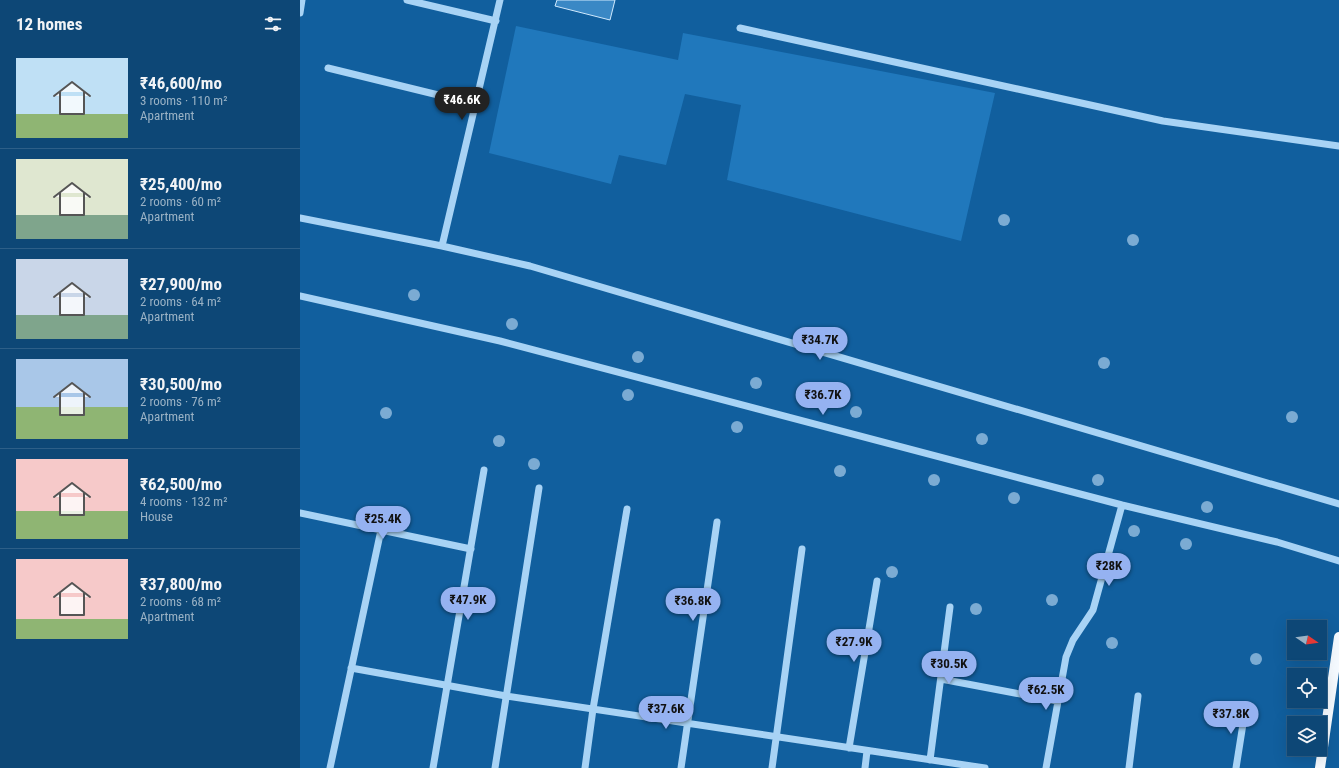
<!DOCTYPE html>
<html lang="en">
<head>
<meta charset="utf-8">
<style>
	body { margin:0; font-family:"Roboto Condensed",sans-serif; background:#164e7b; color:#f1f3f6; height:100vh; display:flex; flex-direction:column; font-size:15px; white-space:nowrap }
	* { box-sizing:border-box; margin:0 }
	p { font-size:13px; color:#9ab2c5 }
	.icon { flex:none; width:22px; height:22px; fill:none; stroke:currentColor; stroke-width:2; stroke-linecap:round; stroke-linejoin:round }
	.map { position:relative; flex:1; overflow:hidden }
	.drawer { display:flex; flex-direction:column; background:#0d4776; width:300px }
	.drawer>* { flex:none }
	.needle { width:26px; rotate:103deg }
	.buttons { position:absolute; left:987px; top:620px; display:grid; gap:8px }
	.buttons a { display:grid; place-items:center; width:40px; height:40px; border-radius:0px; background:#0d4776; box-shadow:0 4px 16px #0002,0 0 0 1px #2d5f88; font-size:20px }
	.price { position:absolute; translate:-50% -34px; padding:0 9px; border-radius:14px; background:#95b2f1; color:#111; font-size:13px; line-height:26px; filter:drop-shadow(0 1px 2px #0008) }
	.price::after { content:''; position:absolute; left:50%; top:24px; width:12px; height:9px; margin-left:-6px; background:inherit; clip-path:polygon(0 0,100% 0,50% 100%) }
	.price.active { background:#222; color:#fff }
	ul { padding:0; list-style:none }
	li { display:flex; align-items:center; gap:12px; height:100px; padding:0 16px }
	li+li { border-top:1px solid #2d5f88 }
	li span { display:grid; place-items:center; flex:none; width:112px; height:80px; border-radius:0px; color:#555 }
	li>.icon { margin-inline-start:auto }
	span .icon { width:48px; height:48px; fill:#fffc; stroke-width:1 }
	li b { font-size:17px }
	h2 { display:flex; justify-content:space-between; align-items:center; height:48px; padding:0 16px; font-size:17px }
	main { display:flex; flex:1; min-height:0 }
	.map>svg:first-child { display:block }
	.green { fill:#2078bc }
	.building { fill:#3a88c5; stroke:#d1eafe }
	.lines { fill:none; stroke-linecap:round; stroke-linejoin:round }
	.minor { stroke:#a8d3f5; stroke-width:7 }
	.major { stroke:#f5faff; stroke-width:10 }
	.tree { fill:#7babd3 }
</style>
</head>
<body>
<main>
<section class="drawer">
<h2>12 homes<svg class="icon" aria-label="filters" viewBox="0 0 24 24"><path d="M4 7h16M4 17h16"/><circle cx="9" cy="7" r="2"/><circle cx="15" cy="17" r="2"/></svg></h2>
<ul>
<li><span style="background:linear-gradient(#bfe0f5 70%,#8fb573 0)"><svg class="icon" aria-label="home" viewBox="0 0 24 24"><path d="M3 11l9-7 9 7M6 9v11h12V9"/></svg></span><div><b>₹46,600/mo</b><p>3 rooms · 110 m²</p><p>Apartment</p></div></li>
<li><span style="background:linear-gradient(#dfe7d0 70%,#7fa58c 0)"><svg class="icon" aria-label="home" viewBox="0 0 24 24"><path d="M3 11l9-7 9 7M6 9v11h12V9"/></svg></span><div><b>₹25,400/mo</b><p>2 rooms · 60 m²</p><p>Apartment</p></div></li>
<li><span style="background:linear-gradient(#c9d6e8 70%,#7fa58c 0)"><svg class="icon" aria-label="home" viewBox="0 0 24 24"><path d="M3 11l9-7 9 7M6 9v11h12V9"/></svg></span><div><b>₹27,900/mo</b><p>2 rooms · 64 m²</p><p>Apartment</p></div></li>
<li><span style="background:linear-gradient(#a9c7e8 60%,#8fb573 0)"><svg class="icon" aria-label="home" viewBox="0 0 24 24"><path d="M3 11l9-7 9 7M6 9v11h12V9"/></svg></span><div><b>₹30,500/mo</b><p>2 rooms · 76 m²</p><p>Apartment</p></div></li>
<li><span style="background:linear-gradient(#f6c9c9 65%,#8fb573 0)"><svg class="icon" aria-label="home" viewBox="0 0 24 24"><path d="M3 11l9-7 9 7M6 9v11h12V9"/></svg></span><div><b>₹62,500/mo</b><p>4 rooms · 132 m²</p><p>House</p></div></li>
<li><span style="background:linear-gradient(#f6c9c9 75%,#8fb573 0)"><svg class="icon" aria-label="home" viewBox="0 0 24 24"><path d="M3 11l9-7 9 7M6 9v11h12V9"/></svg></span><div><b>₹37,800/mo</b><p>2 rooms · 68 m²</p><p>Apartment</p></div></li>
</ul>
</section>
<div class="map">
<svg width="1039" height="768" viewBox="0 0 1039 768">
	<rect width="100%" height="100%" fill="#115f9e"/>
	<!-- green -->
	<path class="green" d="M216 26 378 60 383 33 695 93 661 241 427 180 441 105 385 94 366 165 319 155 311 184 189 153Z"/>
	<!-- building -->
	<path class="building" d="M257 0H315L310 20 255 6Z"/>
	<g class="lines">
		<!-- minor -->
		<path class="minor" d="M107 0 196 21
			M0 13 2 0
			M440 28 863 121 1039 146
			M28 68 175 104
			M0 218 142 246 230 266 1039 504
			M142 246 200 0
			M0 296 200 341 822 505 977 542 1039 561
			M0 513 171 549
			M51 668 206 696 685 768
			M641 679 757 701
			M549 748 577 581
			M630 760 650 607
			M30 768 81 530
			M133 768 184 470
			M195 768 239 488
			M285 768 293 709 327 509
			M381 768 417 522
			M472 768 502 549
			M565 768 567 751
			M746 768 766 657 773 640 793 610 822 505
			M829 768 838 696
			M936 768 946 705"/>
		<!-- major -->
		<path class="major" d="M1020 768 1039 637"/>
	</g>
	<!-- trees -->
	<g class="tree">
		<circle cx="704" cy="220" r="6"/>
		<circle cx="833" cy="240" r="6"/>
		<circle cx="114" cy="295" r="6"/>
		<circle cx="212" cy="324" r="6"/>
		<circle cx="338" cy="357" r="6"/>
		<circle cx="804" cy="363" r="6"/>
		<circle cx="456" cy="383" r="6"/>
		<circle cx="328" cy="395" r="6"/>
		<circle cx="556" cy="412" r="6"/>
		<circle cx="86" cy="413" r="6"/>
		<circle cx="992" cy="417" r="6"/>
		<circle cx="437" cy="427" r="6"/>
		<circle cx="682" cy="439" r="6"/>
		<circle cx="199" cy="441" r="6"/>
		<circle cx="234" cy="464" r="6"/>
		<circle cx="540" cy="471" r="6"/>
		<circle cx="634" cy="480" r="6"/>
		<circle cx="798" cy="480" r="6"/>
		<circle cx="714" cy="498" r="6"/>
		<circle cx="907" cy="507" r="6"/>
		<circle cx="834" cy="531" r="6"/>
		<circle cx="886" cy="544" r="6"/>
		<circle cx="592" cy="572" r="6"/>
		<circle cx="752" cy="600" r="6"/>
		<circle cx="676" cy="609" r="6"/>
		<circle cx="812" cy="643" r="6"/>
		<circle cx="956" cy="659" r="6"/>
	</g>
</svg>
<div class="buttons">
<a><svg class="needle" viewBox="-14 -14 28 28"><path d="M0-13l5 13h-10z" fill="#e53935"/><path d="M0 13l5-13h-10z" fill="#9ab2c5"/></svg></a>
<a><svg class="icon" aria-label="locate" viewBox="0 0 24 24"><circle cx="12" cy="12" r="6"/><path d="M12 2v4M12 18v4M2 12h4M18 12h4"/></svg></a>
<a><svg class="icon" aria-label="layers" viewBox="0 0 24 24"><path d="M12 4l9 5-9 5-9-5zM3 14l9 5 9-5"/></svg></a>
</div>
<b class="price active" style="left:162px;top:121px">₹46.6K</b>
<b class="price" style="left:520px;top:361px">₹34.7K</b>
<b class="price" style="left:523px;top:416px">₹36.7K</b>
<b class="price" style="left:83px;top:540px">₹25.4K</b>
<b class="price" style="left:809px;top:587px">₹28K</b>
<b class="price" style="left:168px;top:621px">₹47.9K</b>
<b class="price" style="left:393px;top:622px">₹36.8K</b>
<b class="price" style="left:554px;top:663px">₹27.9K</b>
<b class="price" style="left:649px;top:685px">₹30.5K</b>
<b class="price" style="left:746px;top:711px">₹62.5K</b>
<b class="price" style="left:366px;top:730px">₹37.6K</b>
<b class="price" style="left:931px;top:735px">₹37.8K</b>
</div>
</main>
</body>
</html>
